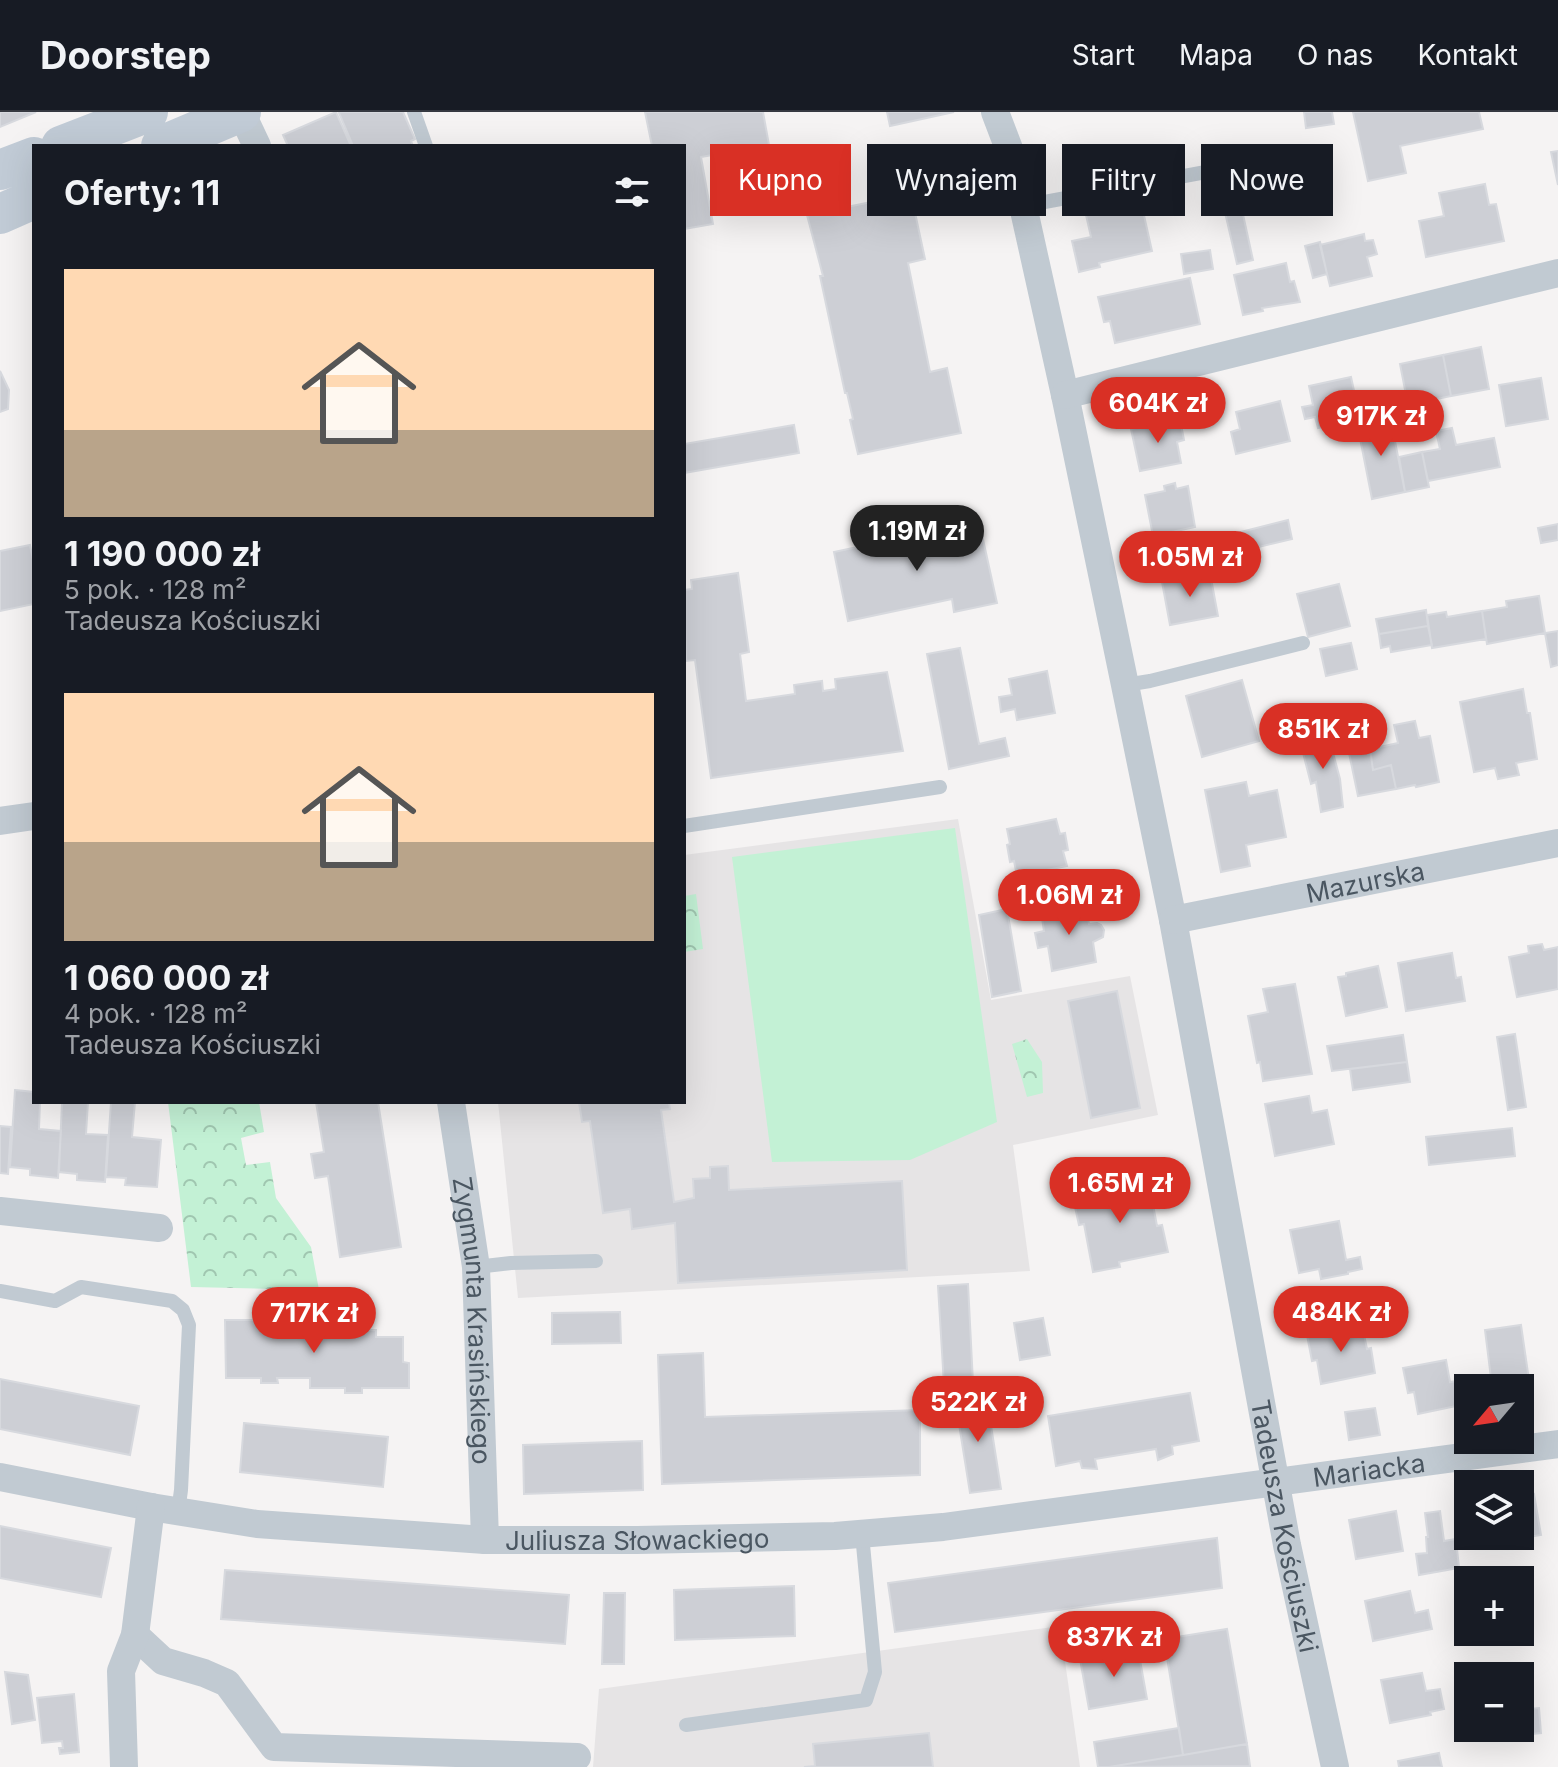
<!DOCTYPE html>
<html lang="pl">
<head>
<meta charset="utf-8">
<style>
	body { margin:0; font-family:Inter,sans-serif; background:#20242c; color:#f1f3f6; height:100vh; display:flex; flex-direction:column; font-size:30px; white-space:nowrap }
	* { box-sizing:border-box; margin:0 }
	p { font-size:26px; color:#9ea1a6 }
	.icon { flex:none; width:44px; height:44px; fill:none; stroke:currentColor; stroke-width:2; stroke-linecap:round; stroke-linejoin:round }
	.map { position:relative; flex:1; overflow:hidden }
	.drawer { position:absolute; left:32px; top:32px; width:654px; height:960px; display:flex; flex-direction:column; background:#171b24; border-radius:0px; box-shadow:0 8px 32px #0002 }
	.drawer>* { flex:none }
	.banner { position:absolute; left:710px; top:32px; width:728px; height:72px; display:flex; gap:16px }
	.needle { width:52px; rotate:241deg }
	.controls { position:absolute; left:1454px; top:1262px; display:grid; gap:16px }
	.controls a { display:grid; place-items:center; width:80px; height:80px; border-radius:0px; background:#171b24; box-shadow:0 8px 32px #0002; font-size:40px }
	.price { position:absolute; translate:-50% -68px; padding:0 18px; border-radius:28px; background:#d93025; color:#fff; font-size:26px; line-height:52px; filter:drop-shadow(0 2px 4px #0008) }
	.price::after { content:''; position:absolute; left:50%; top:48px; width:24px; height:18px; margin-left:-12px; background:inherit; clip-path:polygon(0 0,100% 0,50% 100%) }
	.price.active { background:#222; color:#fff }
	ul { padding:0; list-style:none }
	li { display:grid; align-content:center; gap:16px; height:424px; padding:0 32px }
	li span { display:grid; place-items:center; height:248px; border-radius:0px; color:#555 }
	li>.icon { margin-inline-start:auto }
	span .icon { width:144px; height:144px; fill:#fffc; stroke-width:1 }
	li b { font-size:34px }
	h2 { display:flex; justify-content:space-between; align-items:center; height:96px; padding:0 32px; font-size:34px }
	.tag { padding:0 28px; border-radius:0px; background:#171b24; box-shadow:0 8px 32px #0002; font-size:28px; line-height:72px }
	.tag.active { background:#d93025; color:#fff }
	header { display:flex; align-items:center; gap:48px; box-sizing:border-box; height:112px; padding:0 40px; background:#171b24; border-bottom:2px solid #363941 }
	header strong { font-size:38px }
	nav { display:flex; gap:44px; margin-inline-start:auto; font-size:28px }
	.map>svg:first-child { display:block }
	.education { fill:#e6e4e5 }
	.green { fill:#c3f1d5 }
	.park { fill:url(#park-crowns) }
	.building { fill:#cdcfd5; stroke:#d7d9de; stroke-width:2 }
	.lines { fill:none; stroke-linecap:round; stroke-linejoin:round }
	.lane { stroke:#c1cad2; stroke-width:14 }
	.street { stroke:#c1cad2; stroke-width:28 }
	.secondary { stroke:#c1cbd6; stroke-width:40 }
	.labels { text-anchor:middle; dominant-baseline:central; stroke-width:6; stroke-linejoin:round; paint-order:stroke }
	.street-label { font-size:26px; fill:#4a5661; stroke:#fff }
</style>
</head>
<body>
<header>
<strong>Doorstep</strong>
<nav><a>Start</a><a>Mapa</a><a>O nas</a><a>Kontakt</a></nav>
</header>
<div class="map">
<svg width="1558" height="1655" viewBox="0 0 1558 1655">
	<defs>
		<pattern id="park-crowns" width="20" height="18" patternUnits="userSpaceOnUse" patternTransform="scale(2)"><rect width="20" height="18" fill="#c3f1d5"/><path d="M2 6a3 3 0 1 1 6 0M12 15a3 3 0 1 1 6 0" fill="none" stroke="#a0c6b0"/></pattern>
	</defs>
	<rect width="100%" height="100%" fill="#f5f3f3"/>
	<!-- education -->
	<path class="education" d="M958 707 991 888 1130 864 1158 1003 1013 1033 1030 1159 518 1186 498 990H684V743Z
		M1060 1514 1080 1655H593L599 1577Z"/>
	<!-- green -->
	<path class="green" d="M955 716 997 1010 910 1048 772 1050 732 745Z"/>
	<!-- park -->
	<path class="park" d="M696 782 703 837 684 840V784Z
		M1027 927 1042 950 1043 981 1027 985 1012 932Z
		M168 990H259L264 1020 241 1026 246 1053 270 1050 276 1086 311 1135 319 1178 191 1175Z"/>
	<!-- building -->
	<path class="building" d="M0 0H36L0 15Z
		M336 0 351 34H288L283 23Z
		M341 0H403L415 27 411 29 413 34H353L339 1Z
		M645 0H763L769 33 701 45 713 112 684 117V34H652Z
		M887 0H954L890 14Z
		M1304 0H1332L1334 12 1306 16Z
		M1353 0H1479L1483 17 1400 34 1406 61 1368 69Z
		M967 33 971 53 935 60 931 40Z
		M832 36 840 62 804 72 796 46Z
		M1313 39 1317 56 1322 55 1327 78 1284 87 1276 47Z
		M1558 39V73L1551 40Z
		M1485 72 1489 93 1496 92 1504 129 1426 145 1419 109 1444 104 1439 81Z
		M1237 75 1253 148 1237 152 1220 79Z
		M911 82 925 147 908 151 930 260 947 256 961 321 858 342 850 308 853 307 847 281H845L820 164H823L807 103Z
		M1141 90 1152 139 1099 151 1100 155 1079 160 1072 129 1091 125 1086 103Z
		M1364 122 1365 129 1373 128 1377 142 1367 145 1372 164 1330 174 1320 133Z
		M1320 130 1327 162 1313 166 1305 134Z
		M1210 138 1213 157 1184 162 1181 142Z
		M1286 151 1290 170 1294 169 1300 190 1262 196 1263 199 1243 203 1234 163Z
		M1190 166 1200 212 1115 231 1110 209 1104 210 1098 185Z
		M1481 235 1489 277 1451 284 1443 243Z
		M1443 243 1451 284 1408 293 1400 252Z
		M0 259 9 278 8 297 0 300Z
		M1351 265 1360 306 1318 316 1315 305 1305 307 1302 295 1313 293 1309 274Z
		M1541 266 1548 307 1506 314 1499 273Z
		M1280 289 1290 329 1236 342 1231 320 1240 317 1236 300Z
		M1390 304 1405 380 1372 387 1357 311Z
		M1180 307 1184 328 1177 330 1181 351 1140 359 1131 317Z
		M794 313 799 341 684 361V332Z
		M1452 316 1456 333 1494 326 1500 355 1428 369 1422 340 1440 337 1436 319Z
		M1422 340 1429 375 1405 380 1399 345Z
		M1175 371 1176 377 1188 374 1195 415 1153 424 1145 383 1165 379 1164 374Z
		M1288 408 1292 427 1225 443 1221 425Z
		M979 409 997 491 954 500 952 487 848 509 834 440Z
		M1558 412V428L1541 431 1538 416Z
		M30 433 34 453V492L0 499V439Z
		M738 461 749 540 740 542 746 589 795 582 794 573 822 569 823 579 836 577 835 567 887 560 903 639 711 666 695 548 686 549 684 478 692 477 691 468Z
		M1210 461 1218 504 1170 513 1162 470 1174 467V465L1187 463 1188 465Z
		M1339 472 1350 514 1308 525 1297 482Z
		M1539 484 1545 521 1487 532 1482 499 1507 495 1506 489Z
		M1426 498 1428 514 1379 522 1376 507Z
		M1482 499 1486 527 1432 536 1427 503 1446 500 1447 505Z
		M1428 514 1432 533 1391 540 1390 534 1381 536 1379 522Z
		M1558 519V553L1551 555 1545 521Z
		M1351 531 1357 557 1326 564 1320 537Z
		M960 536 979 632 1005 626 1009 644 949 657 927 542Z
		M1047 559 1055 601 1017 608 1015 597 1001 600 999 585 1012 583 1009 567Z
		M1242 568 1259 629 1202 645 1186 584Z
		M1523 577 1527 601H1530L1537 647 1516 651 1519 663 1498 667 1495 656 1474 660 1460 590Z
		M1415 609 1419 626 1430 624 1439 670 1416 675 1415 673 1396 677 1391 653 1373 658 1370 637 1398 631 1394 613Z
		M1328 622 1340 667 1343 695 1321 700 1316 670 1311 672 1300 629Z
		M1370 637 1373 658 1391 653 1396 677 1358 684 1349 641Z
		M1246 670 1249 684 1277 678 1286 725 1246 733 1250 754 1221 760 1205 678Z
		M1056 707 1060 722 1065 721 1068 738 1063 739 1067 754 1017 764 1014 749 1010 750 1007 733 1010 732 1007 717Z
		M1085 792 1089 812 1097 811 1101 813 1104 818 1103 825 1093 830 1096 850 1052 859 1048 834 1038 836 1035 821 1044 819 1041 800Z
		M1007 797 1021 879 992 885 979 803Z
		M1542 832 1544 838 1558 835V877L1517 885 1509 845 1529 841 1528 834Z
		M1452 841 1456 866 1461 865 1465 889 1406 899 1398 851Z
		M1378 854 1387 895 1346 904 1338 865 1346 864V861Z
		M1295 872 1312 962 1263 969 1260 950 1257 951 1248 904 1268 900 1263 877Z
		M1117 879 1140 996 1091 1006 1068 889Z
		M1515 922 1526 995 1508 998 1497 925Z
		M1403 923 1407 950 1332 959 1327 934Z
		M1407 950 1410 970 1353 978 1350 957Z
		M15 978 34 980V990H40L39 1017 61 1019 58 1066 30 1063V1057L10 1055Z
		M1309 984 1312 1001 1327 998 1334 1032 1275 1044 1265 992Z
		M62 990H88L86 1022 108 1023 105 1070 77 1068V1062L59 1060Z
		M111 990H135L132 1025 161 1028 157 1075 125 1073 126 1066 106 1065Z
		M316 990H378L401 1135 340 1145 328 1064 315 1066 311 1042 324 1040Z
		M579 990H669L670 997 661 998 674 1090 694 1086 693 1067 710 1066V1055L728 1054 729 1078 902 1069 907 1158 678 1171 675 1111 632 1117 630 1097 603 1101 590 1009 582 1010Z
		M0 1014 11 1015 8 1062 0 1061Z
		M1512 1016 1515 1044 1429 1053 1426 1025Z
		M1148 1066 1157 1114 1162 1113 1168 1140 1119 1150 1120 1155 1093 1160 1084 1112 1079 1113 1073 1086 1122 1076 1121 1071Z
		M1339 1109 1346 1148 1360 1145 1362 1157 1348 1160V1162L1321 1167 1319 1157 1299 1161 1290 1118Z
		M968 1172 973 1271 944 1273 938 1174Z
		M620 1200 621 1231 552 1232V1201Z
		M1043 1206 1050 1243 1020 1248 1014 1211Z
		M225 1208H312V1218H376V1225H403V1250L409 1251V1276H362V1281H345V1276H310V1266H277L278 1271H261V1266H226Z
		M1362 1213 1367 1237 1371 1236 1375 1261 1321 1272 1317 1248 1312 1249 1307 1223Z
		M1521 1213 1529 1268 1492 1274 1485 1218Z
		M703 1241 705 1305 920 1298V1363L662 1372 658 1243Z
		M1446 1248 1450 1270 1457 1269 1461 1293 1418 1302 1414 1280 1408 1281 1403 1256Z
		M0 1267 139 1294 130 1343 0 1317Z
		M1190 1281 1199 1329 1172 1334 1173 1342 1158 1348 1156 1337 1095 1347 1097 1357 1082 1356 1080 1349 1056 1354 1048 1304Z
		M986 1282 1001 1377 970 1381 955 1287Z
		M1375 1296 1380 1323 1349 1328 1345 1300Z
		M244 1311 388 1325 383 1375 240 1360Z
		M642 1329 643 1378 524 1382 523 1333Z
		M1534 1382 1541 1423 1484 1432 1483 1424H1520V1385Z
		M1396 1399 1403 1439 1356 1447 1349 1408Z
		M1440 1399 1444 1429 1456 1427 1459 1456 1419 1463 1416 1442 1427 1441 1426 1425H1428L1425 1401Z
		M0 1414 111 1436 101 1485 0 1466Z
		M1217 1426 1222 1476 895 1520 888 1471Z
		M225 1458 569 1483 565 1532 221 1507Z
		M794 1474 795 1524 675 1528 674 1478Z
		M1410 1479 1415 1501 1428 1498 1432 1517 1373 1529 1365 1489Z
		M604 1481H625L624 1552H602Z
		M1227 1517 1247 1632 1183 1643 1164 1527Z
		M1138 1537 1147 1587 1089 1597 1080 1547Z
		M5 1560 28 1563 35 1608 12 1612Z
		M1422 1561 1426 1579 1440 1577 1444 1597 1430 1600 1431 1603 1390 1611 1381 1568Z
		M74 1582 79 1640 60 1642 59 1636H63L62 1629 42 1631 37 1586Z
		M1539 1596 1541 1621 1480 1627 1479 1616H1520V1598Z
		M1179 1616 1183 1643 1109 1655H1098L1094 1630Z
		M929 1621 933 1655H804L815 1654 813 1632Z
		M1247 1632 1250 1654 1109 1655 1183 1643Z
		M1439 1641 1442 1655H1399L1398 1649Z"/>
	<g class="lines">
		<!-- lane -->
		<path class="lane" d="M414 0 426 34
			M1023 94 1265 49
			M1125 573 1150 569 1303 531
			M684 714 940 675
			M476 1155 511 1151 596 1149
			M0 1179 55 1189 81 1175 172 1189 183 1198 189 1213 181 1378 178 1400
			M686 1613 866 1588 875 1560 862 1422"/>
		<!-- street -->
		<g class="street">
			<path d="M241 0 257 34"/>
			<path id="s1" d="M995 0 1011 42 1023 94 1065 283 1125 573 1173 808 1287 1433 1335 1655"/>
			<path d="M1065 283 1558 161"/>
			<path d="M0 709 34 704"/>
			<path id="s2" d="M1173 808 1558 731"/>
			<path id="s3" d="M451 990 476 1155 485 1428"/>
			<path d="M0 1099 159 1116"/>
			<path id="s4" d="M0 1365 151 1395 257 1412 485 1428H637L835 1424 943 1415 1558 1332"/>
			<path d="M135 1523 163 1549 204 1561 227 1571 274 1635 577 1645"/>
			<path d="M124 1655 121 1559 135 1523 151 1395"/>
		</g>
		<!-- secondary -->
		<path class="secondary" d="M61 34 148 0
			M161 34 241 0
			M0 58 34 45
			M0 102 34 87"/>
	</g>
	<g class="labels">
		<!-- street labels -->
		<g class="street-label">
			<text stroke="none"><textPath href="#s2" startOffset="196">Mazurska</textPath></text>
			<text stroke="none"><textPath href="#s3" startOffset="220">Zygmunta Krasińskiego</textPath></text>
			<text stroke="none"><textPath href="#s4" startOffset="1378">Mariacka</textPath></text>
			<text stroke="none"><textPath href="#s1" startOffset="1444">Tadeusza Kościuszki</textPath></text>
			<text stroke="none"><textPath href="#s4" startOffset="642">Juliusza Słowackiego</textPath></text>
		</g>
	</g>
</svg>
<div class="controls">
<a><svg class="needle" viewBox="-14 -14 28 28"><path d="M0-13l5 13h-10z" fill="#e53935"/><path d="M0 13l5-13h-10z" fill="#9ea1a6"/></svg></a>
<a><svg class="icon" aria-label="layers" viewBox="0 0 24 24"><path d="M12 4l9 5-9 5-9-5zM3 14l9 5 9-5"/></svg></a>
<a>+</a>
<a>−</a>
</div>
<b class="price" style="left:1158px;top:333px">604K zł</b>
<b class="price" style="left:1381px;top:346px">917K zł</b>
<b class="price active" style="left:917px;top:461px">1.19M zł</b>
<b class="price" style="left:1190px;top:487px">1.05M zł</b>
<b class="price" style="left:1323px;top:659px">851K zł</b>
<b class="price" style="left:1069px;top:825px">1.06M zł</b>
<b class="price" style="left:1120px;top:1113px">1.65M zł</b>
<b class="price" style="left:1341px;top:1242px">484K zł</b>
<b class="price" style="left:314px;top:1243px">717K zł</b>
<b class="price" style="left:978px;top:1332px">522K zł</b>
<b class="price" style="left:1114px;top:1567px">837K zł</b>
<div class="banner">
<a class="tag active">Kupno</a>
<a class="tag">Wynajem</a>
<a class="tag">Filtry</a>
<a class="tag">Nowe</a>
</div>
<section class="drawer">
<h2>Oferty: 11<svg class="icon" aria-label="filters" viewBox="0 0 24 24"><path d="M4 7h16M4 17h16"/><circle cx="9" cy="7" r="2"/><circle cx="15" cy="17" r="2"/></svg></h2>
<ul>
<li><span style="background:linear-gradient(#ffd9b3 65%,#b9a48a 0)"><svg class="icon" aria-label="home" viewBox="0 0 24 24"><path d="M3 11l9-7 9 7M6 9v11h12V9"/></svg></span><div><b>1 190 000 zł</b><p>5 pok. · 128 m²</p><p>Tadeusza Kościuszki</p></div></li>
<li><span style="background:linear-gradient(#ffd9b3 60%,#b9a48a 0)"><svg class="icon" aria-label="home" viewBox="0 0 24 24"><path d="M3 11l9-7 9 7M6 9v11h12V9"/></svg></span><div><b>1 060 000 zł</b><p>4 pok. · 128 m²</p><p>Tadeusza Kościuszki</p></div></li>
</ul>
</section>
</div>
</body>
</html>
